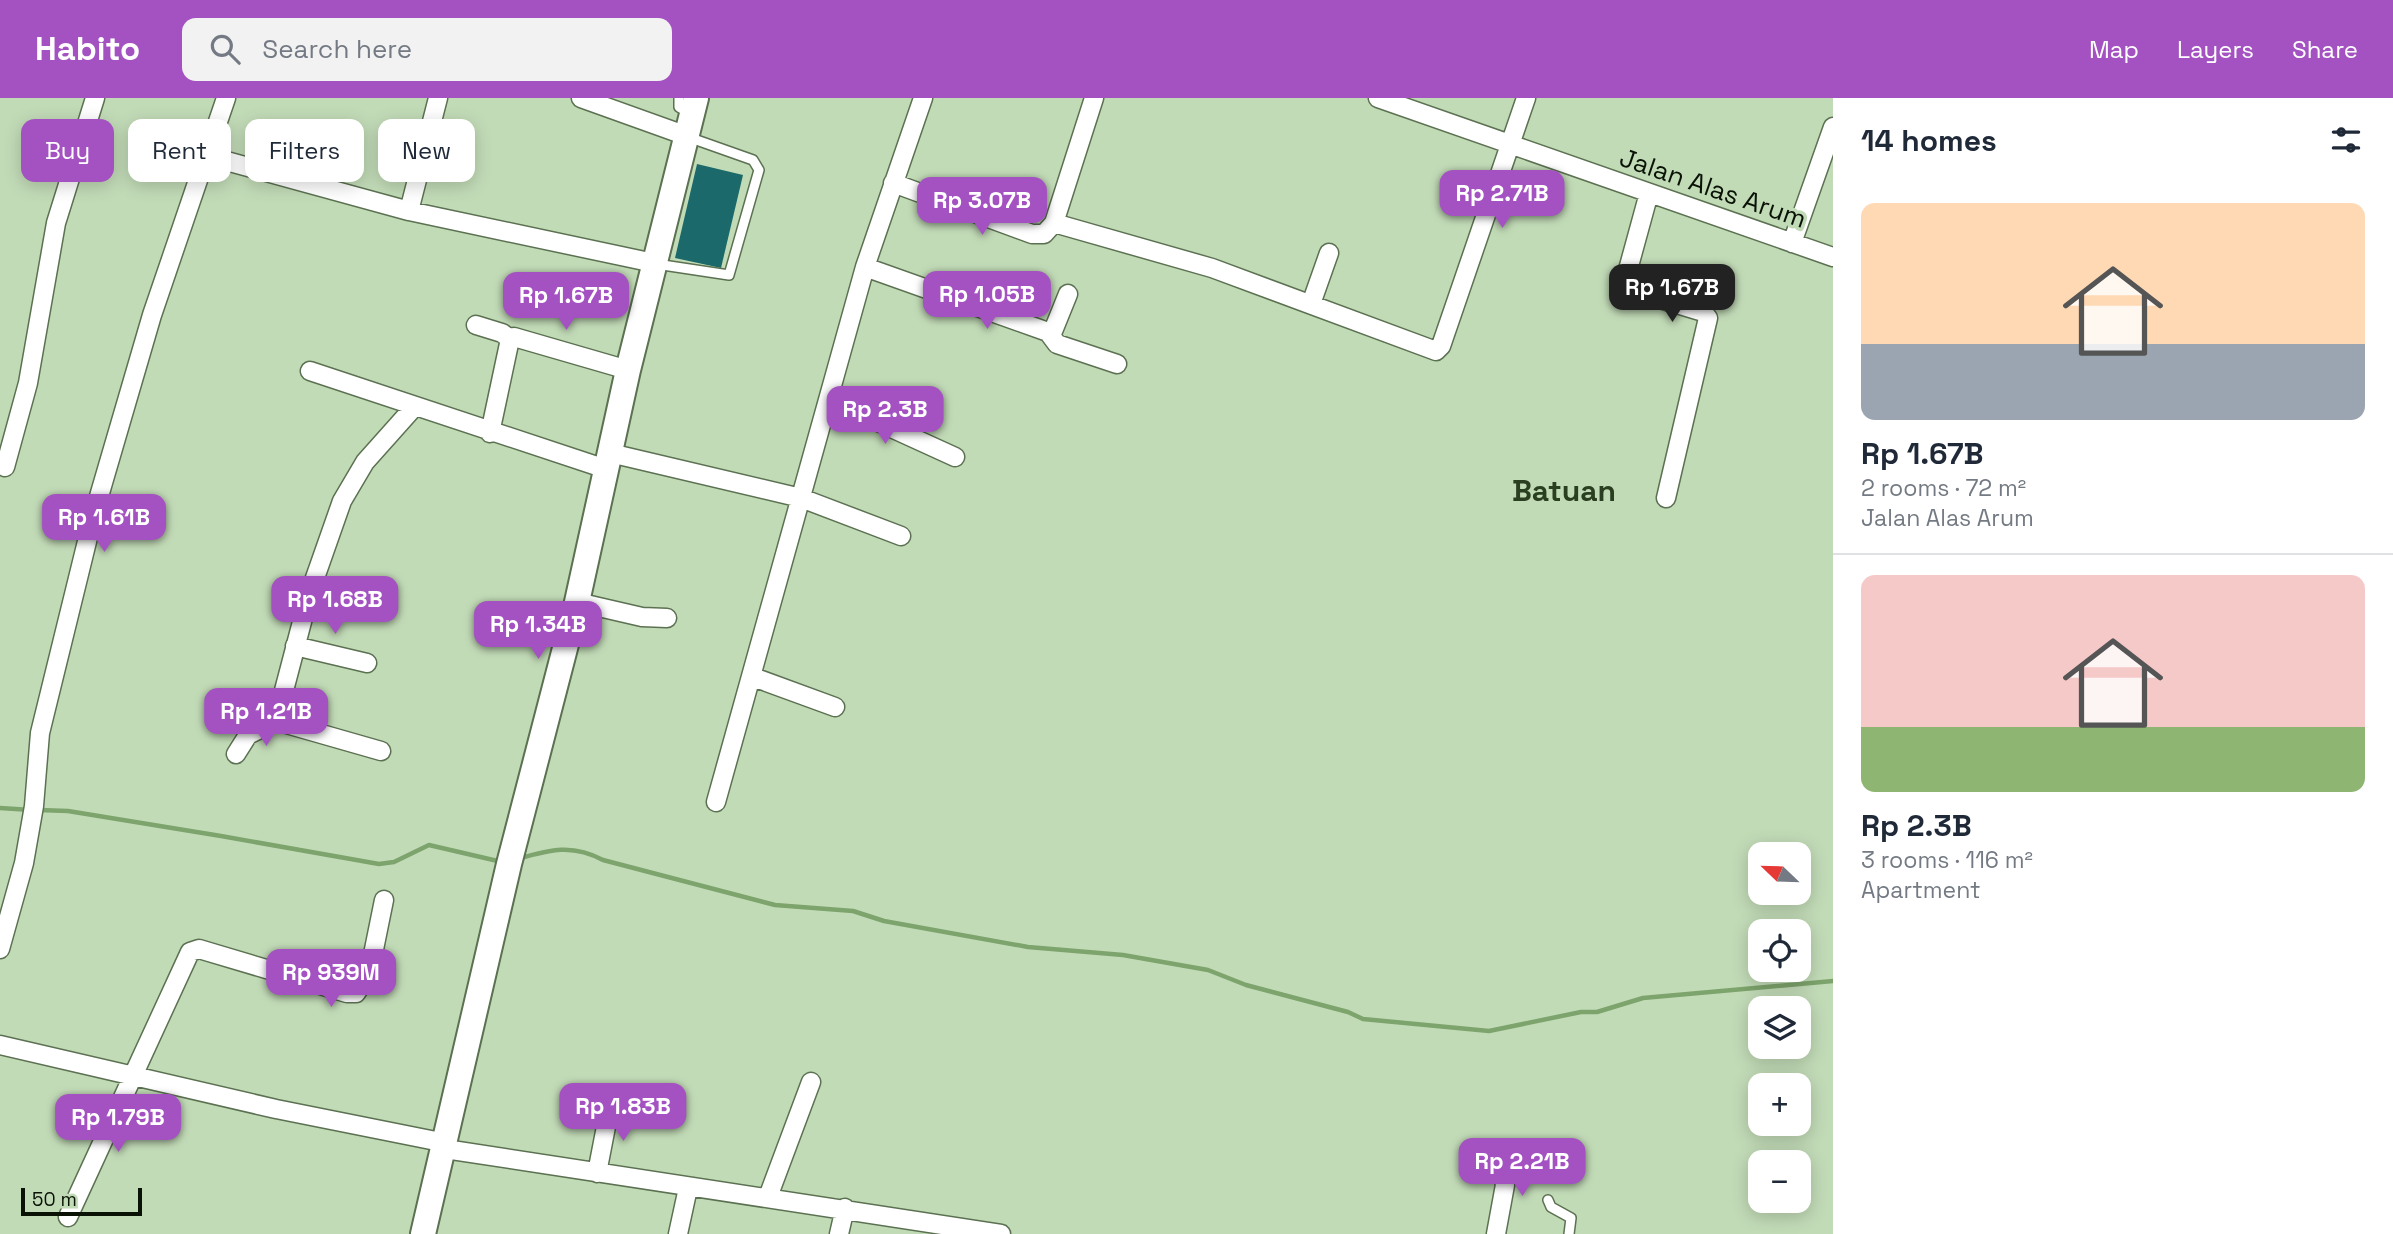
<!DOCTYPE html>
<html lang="en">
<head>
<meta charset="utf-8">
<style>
	body { margin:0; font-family:"Space Grotesk",sans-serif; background:#f2f2f3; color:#1f2937; height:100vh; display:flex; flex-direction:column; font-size:26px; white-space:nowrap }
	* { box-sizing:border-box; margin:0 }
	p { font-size:23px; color:#747a83 }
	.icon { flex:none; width:38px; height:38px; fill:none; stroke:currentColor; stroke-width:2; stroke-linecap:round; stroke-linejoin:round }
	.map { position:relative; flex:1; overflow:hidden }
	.details { display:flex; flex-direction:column; background:#fff; width:560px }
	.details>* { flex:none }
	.hud { position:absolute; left:21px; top:21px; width:665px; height:63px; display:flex; gap:14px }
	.needle { width:46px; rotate:293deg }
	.fabs { position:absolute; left:1748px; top:744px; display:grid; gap:14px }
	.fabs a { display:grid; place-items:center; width:63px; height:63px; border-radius:14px; background:#fff; box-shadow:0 4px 18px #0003; font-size:35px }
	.scale { position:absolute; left:21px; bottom:18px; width:121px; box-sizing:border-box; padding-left:7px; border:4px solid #0a1206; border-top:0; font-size:19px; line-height:24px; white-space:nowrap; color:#0a1206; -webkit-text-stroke:5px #c2dbb7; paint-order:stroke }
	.price { position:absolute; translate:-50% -60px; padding:0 16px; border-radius:14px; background:#a452c2; color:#fff; font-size:23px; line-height:46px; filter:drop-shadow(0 2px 4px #0008) }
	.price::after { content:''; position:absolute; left:50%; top:42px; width:21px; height:16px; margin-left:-10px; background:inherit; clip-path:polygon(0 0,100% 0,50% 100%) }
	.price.current { background:#222; color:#fff }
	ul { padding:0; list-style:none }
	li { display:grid; align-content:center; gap:14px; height:371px; padding:0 28px }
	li+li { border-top:2px solid #e0e1e3 }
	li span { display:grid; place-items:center; height:217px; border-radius:14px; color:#555 }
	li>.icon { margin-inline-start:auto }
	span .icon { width:126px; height:126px; fill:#fffc; stroke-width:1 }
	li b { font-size:30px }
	h2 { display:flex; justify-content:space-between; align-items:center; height:84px; padding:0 28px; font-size:30px }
	.pill { padding:0 24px; border-radius:14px; background:#fff; box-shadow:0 4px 18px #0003; font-size:24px; line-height:63px }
	.pill.current { background:#a452c2; color:#fff }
	header { display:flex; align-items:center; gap:42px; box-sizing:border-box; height:98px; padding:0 35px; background:#a452c2; color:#fff }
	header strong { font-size:33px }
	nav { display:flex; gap:38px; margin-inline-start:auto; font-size:24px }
	.search { width:490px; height:63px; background:#f2f2f3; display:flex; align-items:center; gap:18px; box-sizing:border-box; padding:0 24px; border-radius:14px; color:#747a83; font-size:26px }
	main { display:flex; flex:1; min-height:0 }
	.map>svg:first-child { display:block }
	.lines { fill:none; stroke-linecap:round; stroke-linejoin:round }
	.stream { stroke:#7da46c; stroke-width:4.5 }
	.building { fill:#1b696a }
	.lane-casing { stroke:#5b7151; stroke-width:12 }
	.street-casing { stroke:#5b7151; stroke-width:21 }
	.secondary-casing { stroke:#5b7151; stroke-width:28 }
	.lane { stroke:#fff; stroke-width:9 }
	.street { stroke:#fff; stroke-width:18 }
	.secondary { stroke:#fff; stroke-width:24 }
	.labels { text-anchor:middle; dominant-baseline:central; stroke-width:7; stroke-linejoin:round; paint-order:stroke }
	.street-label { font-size:26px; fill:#0a1206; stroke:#c2dbb7 }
	.quarter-label { font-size:30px; font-weight:bold; fill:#2a3e20; stroke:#c2dbb7 }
</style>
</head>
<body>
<header>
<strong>Habito</strong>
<div class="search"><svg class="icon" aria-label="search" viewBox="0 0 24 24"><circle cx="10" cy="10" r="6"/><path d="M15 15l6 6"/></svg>Search here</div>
<nav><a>Map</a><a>Layers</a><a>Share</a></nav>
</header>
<main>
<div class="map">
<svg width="1833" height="1136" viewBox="0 0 1833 1136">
	<rect width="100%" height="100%" fill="#c2dbb7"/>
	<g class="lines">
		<!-- stream -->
		<path class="stream" d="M0 710 31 712
			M39 712 68 713 221 738 379 766 394 764 429 747 502 764
			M517 761C549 752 572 745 603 762L775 807 853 813 884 823 1028 849 1123 857 1208 872 1246 887 1348 914 1363 921 1489 933 1581 914H1597L1643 900 1833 883"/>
	</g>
	<!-- building -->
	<path class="building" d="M697 66 743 77 721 170 675 160Z"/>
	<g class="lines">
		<!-- lane casing -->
		<g class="lane-casing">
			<path id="lane" d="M679 0V9L691 16
				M656 166 729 177 759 72 753 62 688 39
				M1548 1102 1551 1109 1571 1120 1569 1136"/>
		</g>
		<!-- street casing -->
		<g class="street-casing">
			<path id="street" d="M581 0 687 38
				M1378 0 1833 159
				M208 58 409 113 654 165
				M893 85 1032 136H1044L1054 125 1094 0
				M1649 95 1623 190 1703 214 1708 220 1666 400
				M409 113 438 0
				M1054 125 1212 170 1436 253 1441 248 1526 0
				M1792 145 1833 29
				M865 169 1048 234 1057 246 1117 266
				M1311 206 1329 155
				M476 227 502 235 510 241 490 335
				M1051 238 1068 196
				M510 241 514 239 628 272
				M310 273 606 371
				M830 302 955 359
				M610 355 801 400 901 438
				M5 369 28 285 56 125 95 0
				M577 504 642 519 667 520
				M295 548 367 565
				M753 579 835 609
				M276 623 309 497 342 403 365 364 415 308
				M236 656 248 637 276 623 381 653
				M716 704 865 169 923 0
				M0 851 24 765 34 708 40 635 93 419 152 217 226 0
				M0 947 276 1011 446 1045
				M445 1051 1001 1136
				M597 1075 610 1008
				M768 1099 811 984
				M68 1119 190 854 199 851 347 895H356L369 876 384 802
				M678 1136 688 1090
				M839 1136 845 1110
				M1496 1136 1505 1087 1500 1066"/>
		</g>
		<!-- secondary casing -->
		<g class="secondary-casing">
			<path id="secondary" d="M423 1136 509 766 577 504 628 272 696 0"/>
		</g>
		<!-- lane -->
		<use href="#lane" class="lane"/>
		<!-- street -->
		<use href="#street" class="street"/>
		<!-- secondary -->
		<use href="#secondary" class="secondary"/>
	</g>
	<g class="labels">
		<!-- street labels -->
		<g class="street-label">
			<text transform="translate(1713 90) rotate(19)">Jalan Alas Arum</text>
		</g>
		<!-- quarter labels -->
		<g class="quarter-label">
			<text x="1564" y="392">Batuan</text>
		</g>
	</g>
</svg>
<div class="fabs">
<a><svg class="needle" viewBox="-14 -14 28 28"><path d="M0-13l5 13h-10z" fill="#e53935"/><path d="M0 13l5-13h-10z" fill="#747a83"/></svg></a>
<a><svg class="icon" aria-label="locate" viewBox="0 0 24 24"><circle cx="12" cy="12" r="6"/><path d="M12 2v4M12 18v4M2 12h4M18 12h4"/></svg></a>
<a><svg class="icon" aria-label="layers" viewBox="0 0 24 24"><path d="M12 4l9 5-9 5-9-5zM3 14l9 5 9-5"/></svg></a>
<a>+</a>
<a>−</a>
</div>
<div class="scale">50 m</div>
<b class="price" style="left:1502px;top:132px">Rp 2.71B</b>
<b class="price" style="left:982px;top:139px">Rp 3.07B</b>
<b class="price current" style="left:1672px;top:226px">Rp 1.67B</b>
<b class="price" style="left:987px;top:233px">Rp 1.05B</b>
<b class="price" style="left:566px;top:234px">Rp 1.67B</b>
<b class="price" style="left:885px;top:348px">Rp 2.3B</b>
<b class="price" style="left:104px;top:456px">Rp 1.61B</b>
<b class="price" style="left:335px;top:538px">Rp 1.68B</b>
<b class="price" style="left:538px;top:563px">Rp 1.34B</b>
<b class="price" style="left:266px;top:650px">Rp 1.21B</b>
<b class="price" style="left:331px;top:911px">Rp 939M</b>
<b class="price" style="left:623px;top:1045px">Rp 1.83B</b>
<b class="price" style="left:118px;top:1056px">Rp 1.79B</b>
<b class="price" style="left:1522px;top:1100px">Rp 2.21B</b>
<div class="hud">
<a class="pill current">Buy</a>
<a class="pill">Rent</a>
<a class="pill">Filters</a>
<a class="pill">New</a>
</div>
</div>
<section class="details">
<h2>14 homes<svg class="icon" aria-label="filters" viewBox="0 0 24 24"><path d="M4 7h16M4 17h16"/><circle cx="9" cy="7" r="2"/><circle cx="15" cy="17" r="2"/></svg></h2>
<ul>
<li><span style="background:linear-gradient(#ffd9b3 65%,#9aa5b1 0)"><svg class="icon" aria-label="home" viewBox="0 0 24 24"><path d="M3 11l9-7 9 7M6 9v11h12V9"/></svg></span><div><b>Rp 1.67B</b><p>2 rooms · 72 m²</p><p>Jalan Alas Arum</p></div></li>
<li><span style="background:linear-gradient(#f6c9c9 70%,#8fb573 0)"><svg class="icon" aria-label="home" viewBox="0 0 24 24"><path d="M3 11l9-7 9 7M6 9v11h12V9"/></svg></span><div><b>Rp 2.3B</b><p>3 rooms · 116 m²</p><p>Apartment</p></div></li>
</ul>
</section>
</main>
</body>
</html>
